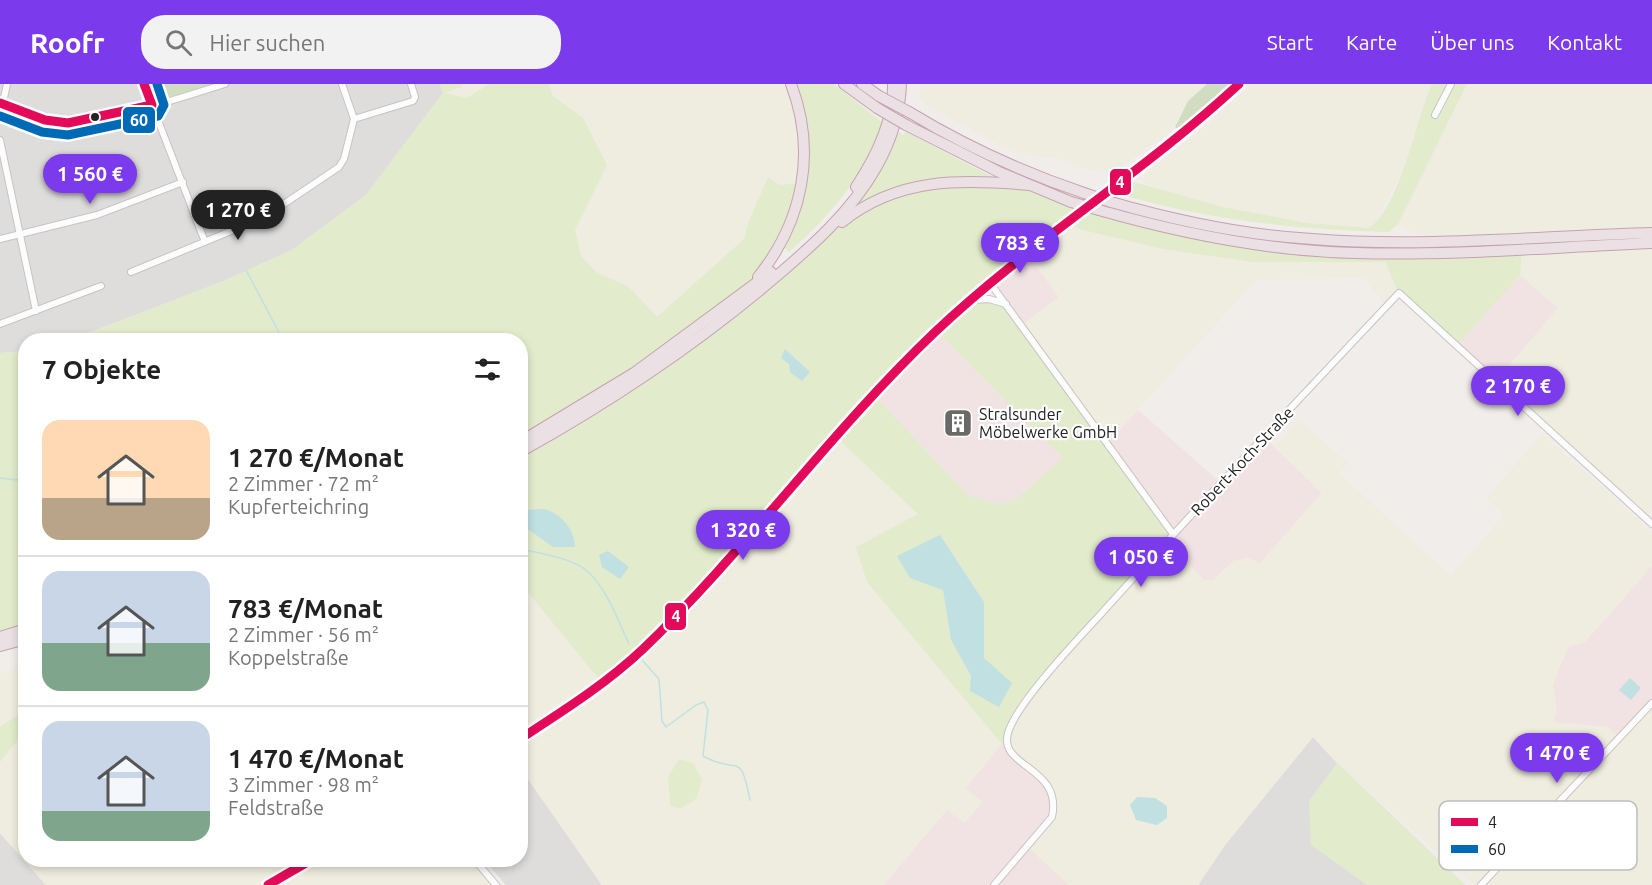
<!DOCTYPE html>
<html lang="de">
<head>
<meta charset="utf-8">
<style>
	body { margin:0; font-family:Ubuntu,sans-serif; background:#f2f2f2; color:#222; height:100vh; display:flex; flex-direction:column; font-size:22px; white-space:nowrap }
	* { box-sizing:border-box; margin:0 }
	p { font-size:20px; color:#767676 }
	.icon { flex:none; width:33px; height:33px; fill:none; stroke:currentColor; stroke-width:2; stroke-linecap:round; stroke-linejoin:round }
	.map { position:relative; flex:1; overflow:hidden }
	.details { position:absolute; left:18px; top:249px; width:510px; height:534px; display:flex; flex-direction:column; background:#fff; border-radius:24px; box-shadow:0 3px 9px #0003 }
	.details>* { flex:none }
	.price { position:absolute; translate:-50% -51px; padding:0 14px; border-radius:21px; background:#7c3aed; color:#fff; font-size:20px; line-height:39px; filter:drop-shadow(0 2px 3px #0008) }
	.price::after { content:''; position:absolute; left:50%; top:36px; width:18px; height:14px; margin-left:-9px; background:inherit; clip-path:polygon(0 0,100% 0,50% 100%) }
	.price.on { background:#222; color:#fff }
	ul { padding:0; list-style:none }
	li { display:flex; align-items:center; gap:18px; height:150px; padding:0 24px }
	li+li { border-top:2px solid #e0e0e0 }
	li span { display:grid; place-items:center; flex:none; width:168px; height:120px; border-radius:18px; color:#555 }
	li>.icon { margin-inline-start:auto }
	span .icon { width:72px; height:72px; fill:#fffc; stroke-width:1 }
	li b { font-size:26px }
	h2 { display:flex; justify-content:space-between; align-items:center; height:72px; padding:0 24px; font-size:26px }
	header { display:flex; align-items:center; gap:36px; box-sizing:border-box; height:84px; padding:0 30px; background:#7c3aed; color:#fff }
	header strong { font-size:28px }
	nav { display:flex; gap:33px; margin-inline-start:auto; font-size:21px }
	.search { width:420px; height:54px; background:#f2f2f2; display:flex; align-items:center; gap:15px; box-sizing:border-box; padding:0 21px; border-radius:24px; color:#767676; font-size:22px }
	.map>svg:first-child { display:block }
	.residential { fill:#dfdddc }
	.commercial { fill:#f1e2e3 }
	.farmland { fill:#efeddf }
	.grass { fill:#e2ebcb; fill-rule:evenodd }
	.forest { fill:#d0ddc1 }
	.water { fill:#c0e0e2 }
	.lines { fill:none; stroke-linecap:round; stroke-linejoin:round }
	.stream { stroke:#c0e0e2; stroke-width:1.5 }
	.street-casing { stroke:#c6c4c3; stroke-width:8 }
	.secondary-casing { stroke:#9b9882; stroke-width:10 }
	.highway-casing { stroke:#c5a2b2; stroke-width:12 }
	.street { stroke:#fdfcfc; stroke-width:6 }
	.secondary { stroke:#f5f3ed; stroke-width:8 }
	.highway { stroke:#ebe1e4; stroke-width:10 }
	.highway-bridge-casing { stroke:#c5a2b2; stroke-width:12; stroke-linecap:butt }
	.highway-bridge { stroke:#ebe1e4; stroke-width:10 }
	.bus-1-casing { stroke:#fff; stroke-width:14 }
	.bus-2-casing { stroke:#fff; stroke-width:14 }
	.bus-1 { stroke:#e30b59; stroke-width:9 }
	.bus-2 { stroke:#006ab7; stroke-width:9 }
	.bus-dot { fill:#222; stroke:#fff; stroke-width:2 }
	.labels { text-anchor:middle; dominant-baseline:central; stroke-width:4.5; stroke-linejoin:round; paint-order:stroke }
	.poi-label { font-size:16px; fill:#222; stroke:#fff; text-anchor:start }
	.street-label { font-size:16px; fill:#222; stroke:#fff }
	.key { fill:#fff; stroke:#bdbdbd; stroke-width:1.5 }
	.key-label { font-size:16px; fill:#222 }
	.line-badge { stroke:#fff; stroke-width:2 }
	.badge-label { font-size:16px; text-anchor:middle; font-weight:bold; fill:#fff }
</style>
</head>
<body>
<header>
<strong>Roofr</strong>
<div class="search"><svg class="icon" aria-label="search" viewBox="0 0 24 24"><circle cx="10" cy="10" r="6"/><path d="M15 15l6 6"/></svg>Hier suchen</div>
<nav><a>Start</a><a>Karte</a><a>Über uns</a><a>Kontakt</a></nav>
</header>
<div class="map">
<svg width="1652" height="801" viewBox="0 0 1652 801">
	<rect width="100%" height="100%" fill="#f0edeb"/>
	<!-- residential -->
	<path class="residential" d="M0 0H440L443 9 366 111 292 166 221 198 70 256H26L25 267 0 269Z
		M1313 653 1337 679 1465 801H1198L1225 761Z
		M521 685 602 801H506L484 776H520Z
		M0 749 46 801H0Z"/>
	<!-- commercial -->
	<path class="commercial" d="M1026 169 1059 213 1022 241 990 199Z
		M1520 191 1558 224 1496 297 1457 262Z
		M936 247 1062 374 1016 415 1000 420 968 411 873 310Z
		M1138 326 1221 399 1264 353 1322 409 1260 479 1233 477 1213 497 1204 496 1175 466 1173 450 1106 361Z
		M1652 482V619L1617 653 1553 638 1557 628 1553 601 1568 562 1585 558Z
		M1007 652 1051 703 1052 733 1027 762 1069 801H884L947 725 964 739 982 718 965 704Z"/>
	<!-- farmland -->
	<path class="farmland" d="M461 0H489L467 14 443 9 462 3Z
		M549 0H791L794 9 803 99 780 101 769 93 748 139 744 155 657 233 629 203 595 188 581 172 575 146 607 81 583 34 553 12Z
		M920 0H1207L1188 17 1171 47 1118 85 1108 88 1077 83 1061 75 1029 72 1004 63 924 20 920 14Z
		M1249 0H1432L1409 74 1374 141 1362 144 1307 139 1203 119 1145 100 1143 94 1148 86 1201 46Z
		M1467 0H1652V149L1469 157 1414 149 1398 140Z
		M1062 141 1163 165 1253 178H1385L1399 209 1387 223 1364 194 1256 196 1106 361 1022 241 1059 213 1026 169Z
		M1652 159V426L1645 434 1496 297 1558 224 1520 191 1522 165Z
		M1299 336 1348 379 1339 389 1451 492 1504 431 1486 414 1542 350 1652 448V482L1585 558 1568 563 1553 601 1557 628 1553 638 1609 643 1618 653 1652 619V801H1486L1519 758 1474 801 1337 679 1313 653 1225 761 1198 801H1069L1027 762 1052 733 1054 713 1009 663 1012 637 1039 601 1173 450 1176 466 1204 496H1213L1233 477 1247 473 1260 479 1322 409 1275 362Z
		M835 351 918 430 856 463 867 498 1000 656 1002 660 966 704 982 718 964 739 947 726 884 801H602L521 685 520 500 602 599Z
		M25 581 26 776H311L268 801H46L0 749V590Z
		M313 776H475L496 801H287Z"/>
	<!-- grass -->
	<path class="grass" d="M440 0H461L462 3 444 9 467 14 489 0H549L553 12 583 34 607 81 575 146 581 172 596 188 629 203 657 233 744 155 748 139 768 93 780 101 803 99 795 131 748 205 674 262 521 357 520 256H70L221 198 292 166 366 111 443 9Z
		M793 0H834L883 39C865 91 830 132 789 168L783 162 806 91Z
		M1432 0H1467L1398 140 1389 148C1296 145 1202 136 1113 108L1130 97 1223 123 1307 139 1368 144C1398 130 1418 30 1432 0Z
		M894 46 904 51 906 48 993 93 992 95C937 87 897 105 848 126Z
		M1030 101 1130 135 1316 167 1522 165 1520 191 1457 262 1399 209 1385 178H1253L1163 165 1062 141 971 215H989L1007 221 1173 450 1068 567 1012 637 1002 660 867 498 856 463 918 430 835 352 696 510 602 599 521 500 520 368 556 348 845 135 911 103ZM936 247 1062 374 1016 415 1000 420 968 411 873 310ZM940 451 984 518V574L971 592 951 556 943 506Z
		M25 267V539L0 547V269Z
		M25 626V647L0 678V643Z
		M679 675 693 679 702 696 696 715 680 725 670 721 668 693Z
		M1337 679 1465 801H1367L1311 761 1309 717Z"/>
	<!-- forest -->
	<path class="forest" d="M144 0H215L152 21Z
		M1207 0H1231L1179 45 1175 43 1188 17Z"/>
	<!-- water -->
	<path class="water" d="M785 265 810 288 802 297 790 288 789 280 781 274Z
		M528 426C533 426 542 424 547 426 563 431 575 448 575 463H553L522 441Z
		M940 451 984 518V574L1012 599 999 623 970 607 971 592 951 556 943 506 910 494 897 472Z
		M608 467 629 483 620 495 602 483 599 471Z
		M1630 594 1641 604 1631 616 1619 606Z
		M1137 713 1155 714 1167 722V734L1157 741 1136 736 1130 721Z"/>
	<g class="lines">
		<!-- stream -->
		<path class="stream" d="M246 186 283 256
			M0 394 26 397
			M520 465C539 469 573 474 587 487 607 504 618 537 629 560
			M642 576 659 595 662 637 666 643 696 621 704 618 708 626 703 672C738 692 740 664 750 716"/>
		<!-- street casing -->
		<g class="street-casing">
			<path id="street" d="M144 0 205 158
				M0 19C19 25 38 36 57 38 95 43 186 12 225 0
				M1435 31 1451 0
				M0 33 7 0
				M354 35 413 17 415 13 411 0
				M0 56 36 227
				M0 155 97 131 183 98
				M131 188 263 134 339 83 344 75 354 35 342 0
				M990 199 1173 450
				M972 216 989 215 1006 220
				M0 240 101 202
				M475 776 496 801
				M994 801 1052 733C1063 682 998 684 1008 649 1016 620 1077 556 1100 531 1198 422 1298 316 1399 209L1652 440
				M1481 801 1652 619"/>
		</g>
		<!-- secondary casing -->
		<g class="secondary-casing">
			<path id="secondary" d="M520 655 593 607 642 566 696 510 873 310 936 247 1026 169 1197 39 1239 0
				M268 801 311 776"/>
		</g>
		<!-- highway casing -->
		<g class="highway-casing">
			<path id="highway" d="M844 0 877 24
				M862 0 879 12
				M909 28C965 62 1022 88 1084 109
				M906 41 999 88 1071 118
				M856 103C876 73 894 37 893 0
				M1111 118C1177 137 1243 151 1312 155 1425 164 1539 152 1652 149
				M1099 126C1183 150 1268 167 1355 169 1454 172 1553 163 1652 159
				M842 138C898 93 962 95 1030 101
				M758 193C803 137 817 68 791 0
				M520 358 634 289 771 188
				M520 368C610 318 694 262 772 196 811 163 852 127 877 82 891 57 900 29 901 0
				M0 553 26 545
				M0 562 26 555"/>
		</g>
		<!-- street -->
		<use href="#street" class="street"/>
		<!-- secondary -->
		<use href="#secondary" class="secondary"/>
		<!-- highway -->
		<use href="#highway" class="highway"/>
		<!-- highway-bridge casing -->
		<g class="highway-bridge-casing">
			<path id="highway-bridge" d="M879 12 909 28
				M877 24 906 41
				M1084 109 1111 118
				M1071 118 1099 126"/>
		</g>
		<!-- highway-bridge -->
		<use href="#highway-bridge" class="highway-bridge"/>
		<!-- bus-1 casing -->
		<g class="bus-1-casing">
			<path id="bus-1" d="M0 19 45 36 68 39 152 21 144 0
				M520 655C563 627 606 600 643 565 747 465 831 347 935 248 1030 158 1143 89 1239 0
				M268 801 311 776"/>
		</g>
		<!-- bus-2 casing -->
		<g class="bus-2-casing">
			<path id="bus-2" d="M0 32 42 48 68 51 158 32 164 21 157 0"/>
		</g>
		<!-- bus-1 -->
		<use href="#bus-1" class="bus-1"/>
		<!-- bus-2 -->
		<use href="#bus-2" class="bus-2"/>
	</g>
	<!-- icons -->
	<defs>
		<g id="building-square" transform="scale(1.5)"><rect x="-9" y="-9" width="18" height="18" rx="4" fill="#6a6968" stroke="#fff"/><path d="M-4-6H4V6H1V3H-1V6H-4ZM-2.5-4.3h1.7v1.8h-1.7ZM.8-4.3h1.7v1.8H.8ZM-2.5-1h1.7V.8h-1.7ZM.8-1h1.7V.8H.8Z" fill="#fff"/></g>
	</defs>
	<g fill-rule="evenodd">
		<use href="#building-square" x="958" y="339"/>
	</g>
	<!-- markers -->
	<circle class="bus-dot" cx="95" cy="33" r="5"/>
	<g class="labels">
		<!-- poi labels -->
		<g class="poi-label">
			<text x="979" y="330">Stralsunder<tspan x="979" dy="18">Möbelwerke GmbH</tspan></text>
		</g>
		<!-- street labels -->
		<g class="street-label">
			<text transform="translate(1242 377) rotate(-47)">Robert-Koch-Straße</text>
		</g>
	</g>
	<!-- legend -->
	<rect x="1439" y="717" width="198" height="69" rx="9" class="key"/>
	<rect x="1451" y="734" width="27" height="8" fill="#e30b59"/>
	<rect x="1451" y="761" width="27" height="8" fill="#006ab7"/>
	<g class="key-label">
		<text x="1488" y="744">4</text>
		<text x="1488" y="771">60</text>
	</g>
	<g class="line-badge">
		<rect x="122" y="22" width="34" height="28" rx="6" fill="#006ab7"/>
		<rect x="1109" y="84" width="23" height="28" rx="6" fill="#e30b59"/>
		<rect x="664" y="518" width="23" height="29" rx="6" fill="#e30b59"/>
	</g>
	<g class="badge-label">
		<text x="139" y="42">60</text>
		<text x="1120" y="104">4</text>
		<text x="676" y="538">4</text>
	</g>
</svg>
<b class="price" style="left:90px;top:121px">1 560 €</b>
<b class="price on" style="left:238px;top:157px">1 270 €</b>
<b class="price" style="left:1020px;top:190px">783 €</b>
<b class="price" style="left:1518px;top:333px">2 170 €</b>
<b class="price" style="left:743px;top:477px">1 320 €</b>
<b class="price" style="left:1141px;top:504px">1 050 €</b>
<b class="price" style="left:1557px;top:700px">1 470 €</b>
<section class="details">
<h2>7 Objekte<svg class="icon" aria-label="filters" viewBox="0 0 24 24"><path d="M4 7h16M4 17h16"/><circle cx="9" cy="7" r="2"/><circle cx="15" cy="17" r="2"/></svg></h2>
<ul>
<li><span style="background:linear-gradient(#ffd9b3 65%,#b9a48a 0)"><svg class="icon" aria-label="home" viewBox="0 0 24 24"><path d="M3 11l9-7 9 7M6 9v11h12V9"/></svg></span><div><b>1 270 €/Monat</b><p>2 Zimmer · 72 m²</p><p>Kupferteichring</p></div></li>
<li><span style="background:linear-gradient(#c9d6e8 60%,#7fa58c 0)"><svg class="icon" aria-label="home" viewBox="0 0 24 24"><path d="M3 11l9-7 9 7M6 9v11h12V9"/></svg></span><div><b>783 €/Monat</b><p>2 Zimmer · 56 m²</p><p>Koppelstraße</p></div></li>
<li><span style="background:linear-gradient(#c9d6e8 75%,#7fa58c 0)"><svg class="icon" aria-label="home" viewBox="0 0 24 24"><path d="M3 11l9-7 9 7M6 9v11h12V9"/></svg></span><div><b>1 470 €/Monat</b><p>3 Zimmer · 98 m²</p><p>Feldstraße</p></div></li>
</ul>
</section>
</div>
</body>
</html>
